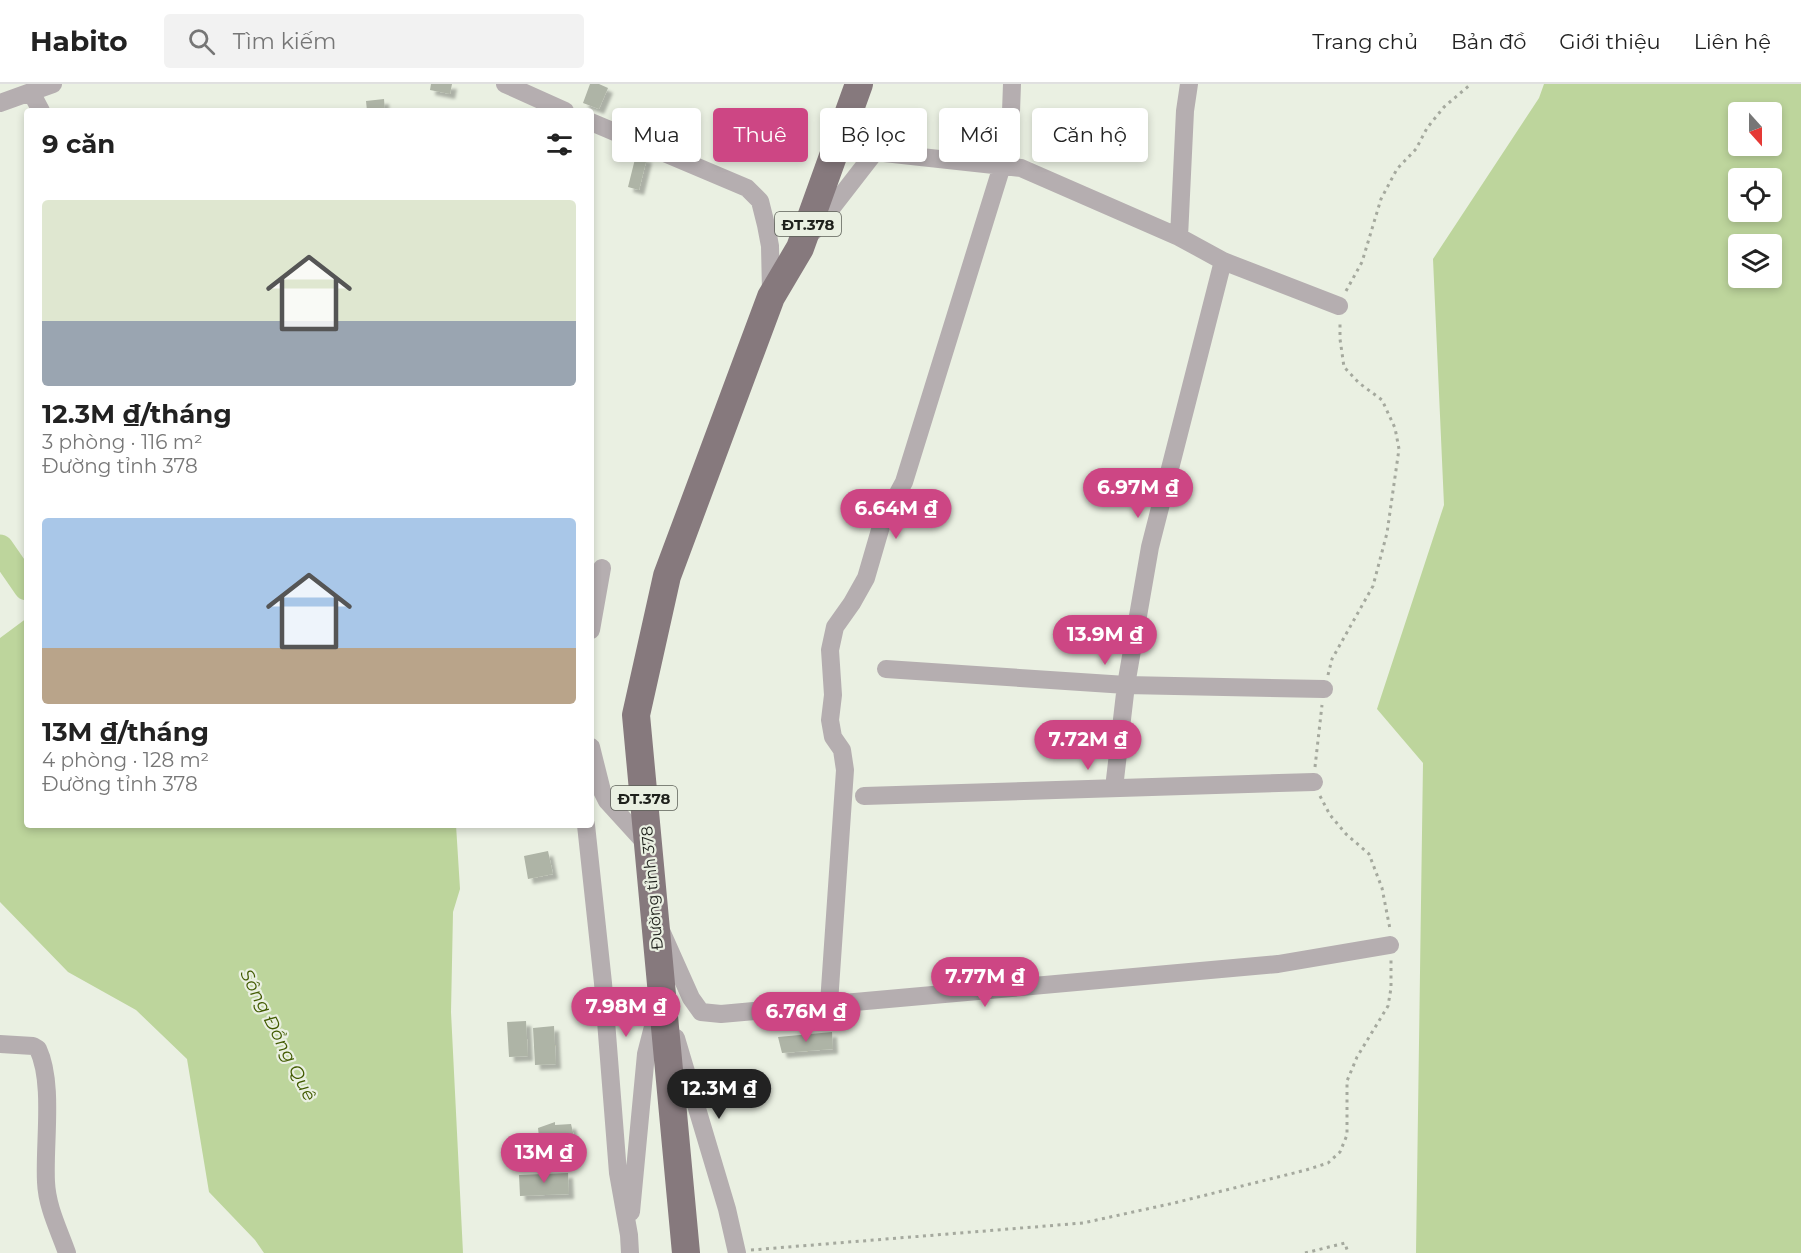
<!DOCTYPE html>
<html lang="vi">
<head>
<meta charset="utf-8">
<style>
	body { margin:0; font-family:Montserrat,sans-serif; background:#f2f2f2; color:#222; height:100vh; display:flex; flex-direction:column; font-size:22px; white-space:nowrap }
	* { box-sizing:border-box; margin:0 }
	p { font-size:20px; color:#767676 }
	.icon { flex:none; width:33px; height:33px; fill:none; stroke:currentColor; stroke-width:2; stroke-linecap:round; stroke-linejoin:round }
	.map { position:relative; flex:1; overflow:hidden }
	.drawer { position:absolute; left:24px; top:24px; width:570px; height:720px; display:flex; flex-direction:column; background:#fff; border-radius:6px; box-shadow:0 3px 9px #0003 }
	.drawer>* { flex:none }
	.top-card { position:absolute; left:612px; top:24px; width:570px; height:54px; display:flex; gap:12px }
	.needle { width:39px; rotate:159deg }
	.fabs { position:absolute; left:1728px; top:18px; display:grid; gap:12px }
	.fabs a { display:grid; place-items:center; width:54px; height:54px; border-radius:6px; background:#fff; box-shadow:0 3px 9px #0003; font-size:30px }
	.price { position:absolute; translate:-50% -51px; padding:0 14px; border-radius:21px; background:#cd4684; color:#fff; font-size:20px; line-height:39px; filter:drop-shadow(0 2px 3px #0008) }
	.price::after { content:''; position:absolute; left:50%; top:36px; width:18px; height:14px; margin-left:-9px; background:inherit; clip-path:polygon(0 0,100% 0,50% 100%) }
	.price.active { background:#222; color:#fff }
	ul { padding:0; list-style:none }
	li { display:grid; align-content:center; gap:12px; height:318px; padding:0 18px }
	li span { display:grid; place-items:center; height:186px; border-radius:6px; color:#555 }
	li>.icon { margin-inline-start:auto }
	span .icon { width:108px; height:108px; fill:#fffc; stroke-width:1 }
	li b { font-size:26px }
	h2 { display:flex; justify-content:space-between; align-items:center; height:72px; padding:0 18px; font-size:26px }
	.pill { padding:0 21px; border-radius:6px; background:#fff; box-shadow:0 3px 9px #0003; font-size:21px; line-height:54px }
	.pill.active { background:#cd4684; color:#fff }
	header { display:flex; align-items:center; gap:36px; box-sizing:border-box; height:84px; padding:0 30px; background:#fff; border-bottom:2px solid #e0e0e0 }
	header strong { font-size:28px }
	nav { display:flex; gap:33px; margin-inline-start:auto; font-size:21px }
	.search { width:420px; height:54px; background:#f2f2f2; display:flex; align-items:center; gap:15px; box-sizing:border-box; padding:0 21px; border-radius:6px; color:#767676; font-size:22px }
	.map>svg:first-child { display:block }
	.water { fill:#bdd59c; fill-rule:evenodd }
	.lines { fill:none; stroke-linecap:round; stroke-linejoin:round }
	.river { stroke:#bdd59c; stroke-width:27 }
	.building { fill:#aeb4a6; filter:url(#shadow) }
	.path { stroke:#a5a99e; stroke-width:3; stroke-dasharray:3 4.5; stroke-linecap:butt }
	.street { stroke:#b5aeb0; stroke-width:18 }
	.primary { stroke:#86797d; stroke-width:28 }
	.labels { text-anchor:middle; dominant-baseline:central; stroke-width:4.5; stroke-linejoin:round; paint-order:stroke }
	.shield { fill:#eaf0e2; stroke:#5c5f57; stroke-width:1.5 }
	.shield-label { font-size:15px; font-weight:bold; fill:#1f211c }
	.street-label { font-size:16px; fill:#1f211c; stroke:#eaf0e2 }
	.water-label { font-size:18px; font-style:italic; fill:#415a00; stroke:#eaf0e2 }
</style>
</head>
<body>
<header>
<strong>Habito</strong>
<div class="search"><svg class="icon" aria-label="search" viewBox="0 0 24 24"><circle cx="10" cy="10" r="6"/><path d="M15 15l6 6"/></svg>Tìm kiếm</div>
<nav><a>Trang chủ</a><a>Bản đồ</a><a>Giới thiệu</a><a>Liên hệ</a></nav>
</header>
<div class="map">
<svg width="1801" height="1169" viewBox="0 0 1801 1169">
	<defs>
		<filter id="shadow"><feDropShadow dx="5" dy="5" stdDeviation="1.5" flood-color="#0004"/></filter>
	</defs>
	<rect width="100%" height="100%" fill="#eaf0e2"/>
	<!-- water -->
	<path class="water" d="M1544 0H1801V1169H1416L1423 679 1377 625 1444 421 1433 175 1539 14ZM1772 28V62H1738V28ZM1772 94V128H1738V94ZM1738 160H1772V194H1738Z
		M27 534V741H456L460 805 453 828 451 928 463 1169H264L255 1156 209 1108 187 975 136 926 68 888 0 818V554Z"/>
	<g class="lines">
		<!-- river -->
		<path class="river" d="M0 464 27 503"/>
	</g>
	<!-- building -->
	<path class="building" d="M431 0H452L450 10 430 6Z
		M590 0H599L608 4 599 25 583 19Z
		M384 15 385 27H367L366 17Z
		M636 71 647 74 639 106 628 103Z
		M548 767 553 790 528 795 524 772Z
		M526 937 528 972 509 973 507 938Z
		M554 942 556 980 535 981 533 944Z
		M832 948 833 965 782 969 778 953Z
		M555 1038V1041L571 1040 577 1065 536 1071 534 1057 539 1053 538 1044Z
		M568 1089 569 1110 520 1112 519 1091Z"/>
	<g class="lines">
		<!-- path -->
		<path class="path" d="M1346 207 1362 178 1381 115 1397 85 1416 65 1427 44 1444 23 1471 0
			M1328 591 1332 575 1373 502 1387 449 1399 365 1395 344 1382 316 1359 299 1344 283 1340 255V237
			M1315 683 1322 621
			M1320 712 1330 731 1346 750 1369 770 1382 804 1390 845
			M751 1166 1083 1139 1174 1119 1306 1086 1328 1079 1340 1068 1347 1051V997L1357 973 1388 922 1391 904V876
			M1305 1169 1345 1159 1348 1169"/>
		<!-- street -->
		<path class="street" d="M505 0 565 27
			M31 8 41 27
			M0 19 53 0
			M591 38 747 104 760 117 766 141 770 162 771 208
			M813 148 875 68 1021 84 1179 153 1223 177 1339 222
			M1179 153 1185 27 1189 0
			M591 546 602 484
			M886 585 1126 601 1324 605
			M591 663 602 707 607 717 648 762
			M1114 704 1126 601 1150 463 1223 177
			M864 712 1314 698
			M586 741 603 899 618 1089 629 1151 630 1169
			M662 849 691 914 701 928 721 930 1278 880 1390 861
			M829 919 845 686 842 666 833 653 830 636 833 611 830 566 835 543 852 519 866 494 882 439 904 398 1010 56 1012 0
			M676 954 727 1125 737 1169
			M0 960 33 962 38 965C54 999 44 1059 46 1098 47 1123 59 1146 67 1169
			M631 1128 646 970 657 927"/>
		<!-- primary -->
		<path class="primary" d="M686 1169 636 631 667 492 771 213 800 164 859 0"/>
	</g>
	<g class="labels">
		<!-- shield labels -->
		<g class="shield">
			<rect x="775" y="128" width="66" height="24" rx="4.5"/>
			<rect x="611" y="702" width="66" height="24" rx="4.5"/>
		</g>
		<g class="shield-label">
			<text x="808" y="140">ĐT.378</text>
			<text x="644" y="714">ĐT.378</text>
		</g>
		<!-- street labels -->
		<g class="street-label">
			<text transform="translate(652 804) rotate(-95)">Đường tỉnh 378</text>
		</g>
		<!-- water labels -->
		<g class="water-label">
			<text transform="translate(278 951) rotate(63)">Sông Đồng Quê</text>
		</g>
	</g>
</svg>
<div class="fabs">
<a><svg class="needle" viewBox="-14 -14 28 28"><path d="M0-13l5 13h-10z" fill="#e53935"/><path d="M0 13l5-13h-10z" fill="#767676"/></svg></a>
<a><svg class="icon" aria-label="locate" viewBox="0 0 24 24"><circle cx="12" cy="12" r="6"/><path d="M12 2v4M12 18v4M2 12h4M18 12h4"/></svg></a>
<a><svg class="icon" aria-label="layers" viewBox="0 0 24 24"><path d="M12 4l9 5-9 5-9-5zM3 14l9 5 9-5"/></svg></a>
</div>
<b class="price" style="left:1138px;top:435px">6.97M ₫</b>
<b class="price" style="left:896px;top:456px">6.64M ₫</b>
<b class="price" style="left:1105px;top:582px">13.9M ₫</b>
<b class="price" style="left:1088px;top:687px">7.72M ₫</b>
<b class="price" style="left:985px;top:924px">7.77M ₫</b>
<b class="price" style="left:626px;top:954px">7.98M ₫</b>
<b class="price" style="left:806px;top:959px">6.76M ₫</b>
<b class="price active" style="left:719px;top:1036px">12.3M ₫</b>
<b class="price" style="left:544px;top:1100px">13M ₫</b>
<div class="top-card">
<a class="pill">Mua</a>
<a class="pill active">Thuê</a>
<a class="pill">Bộ lọc</a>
<a class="pill">Mới</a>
<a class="pill">Căn hộ</a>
</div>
<section class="drawer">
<h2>9 căn<svg class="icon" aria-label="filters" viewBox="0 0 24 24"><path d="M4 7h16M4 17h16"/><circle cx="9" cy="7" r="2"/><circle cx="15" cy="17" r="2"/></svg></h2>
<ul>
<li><span style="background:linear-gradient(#dfe7d0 65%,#9aa5b1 0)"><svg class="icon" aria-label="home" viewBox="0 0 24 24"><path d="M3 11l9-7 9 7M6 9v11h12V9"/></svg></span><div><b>12.3M ₫/tháng</b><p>3 phòng · 116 m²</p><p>Đường tỉnh 378</p></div></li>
<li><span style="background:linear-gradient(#a9c7e8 70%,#b9a48a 0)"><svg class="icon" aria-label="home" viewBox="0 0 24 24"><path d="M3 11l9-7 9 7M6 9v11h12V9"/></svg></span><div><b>13M ₫/tháng</b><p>4 phòng · 128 m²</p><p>Đường tỉnh 378</p></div></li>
</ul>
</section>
</div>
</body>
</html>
